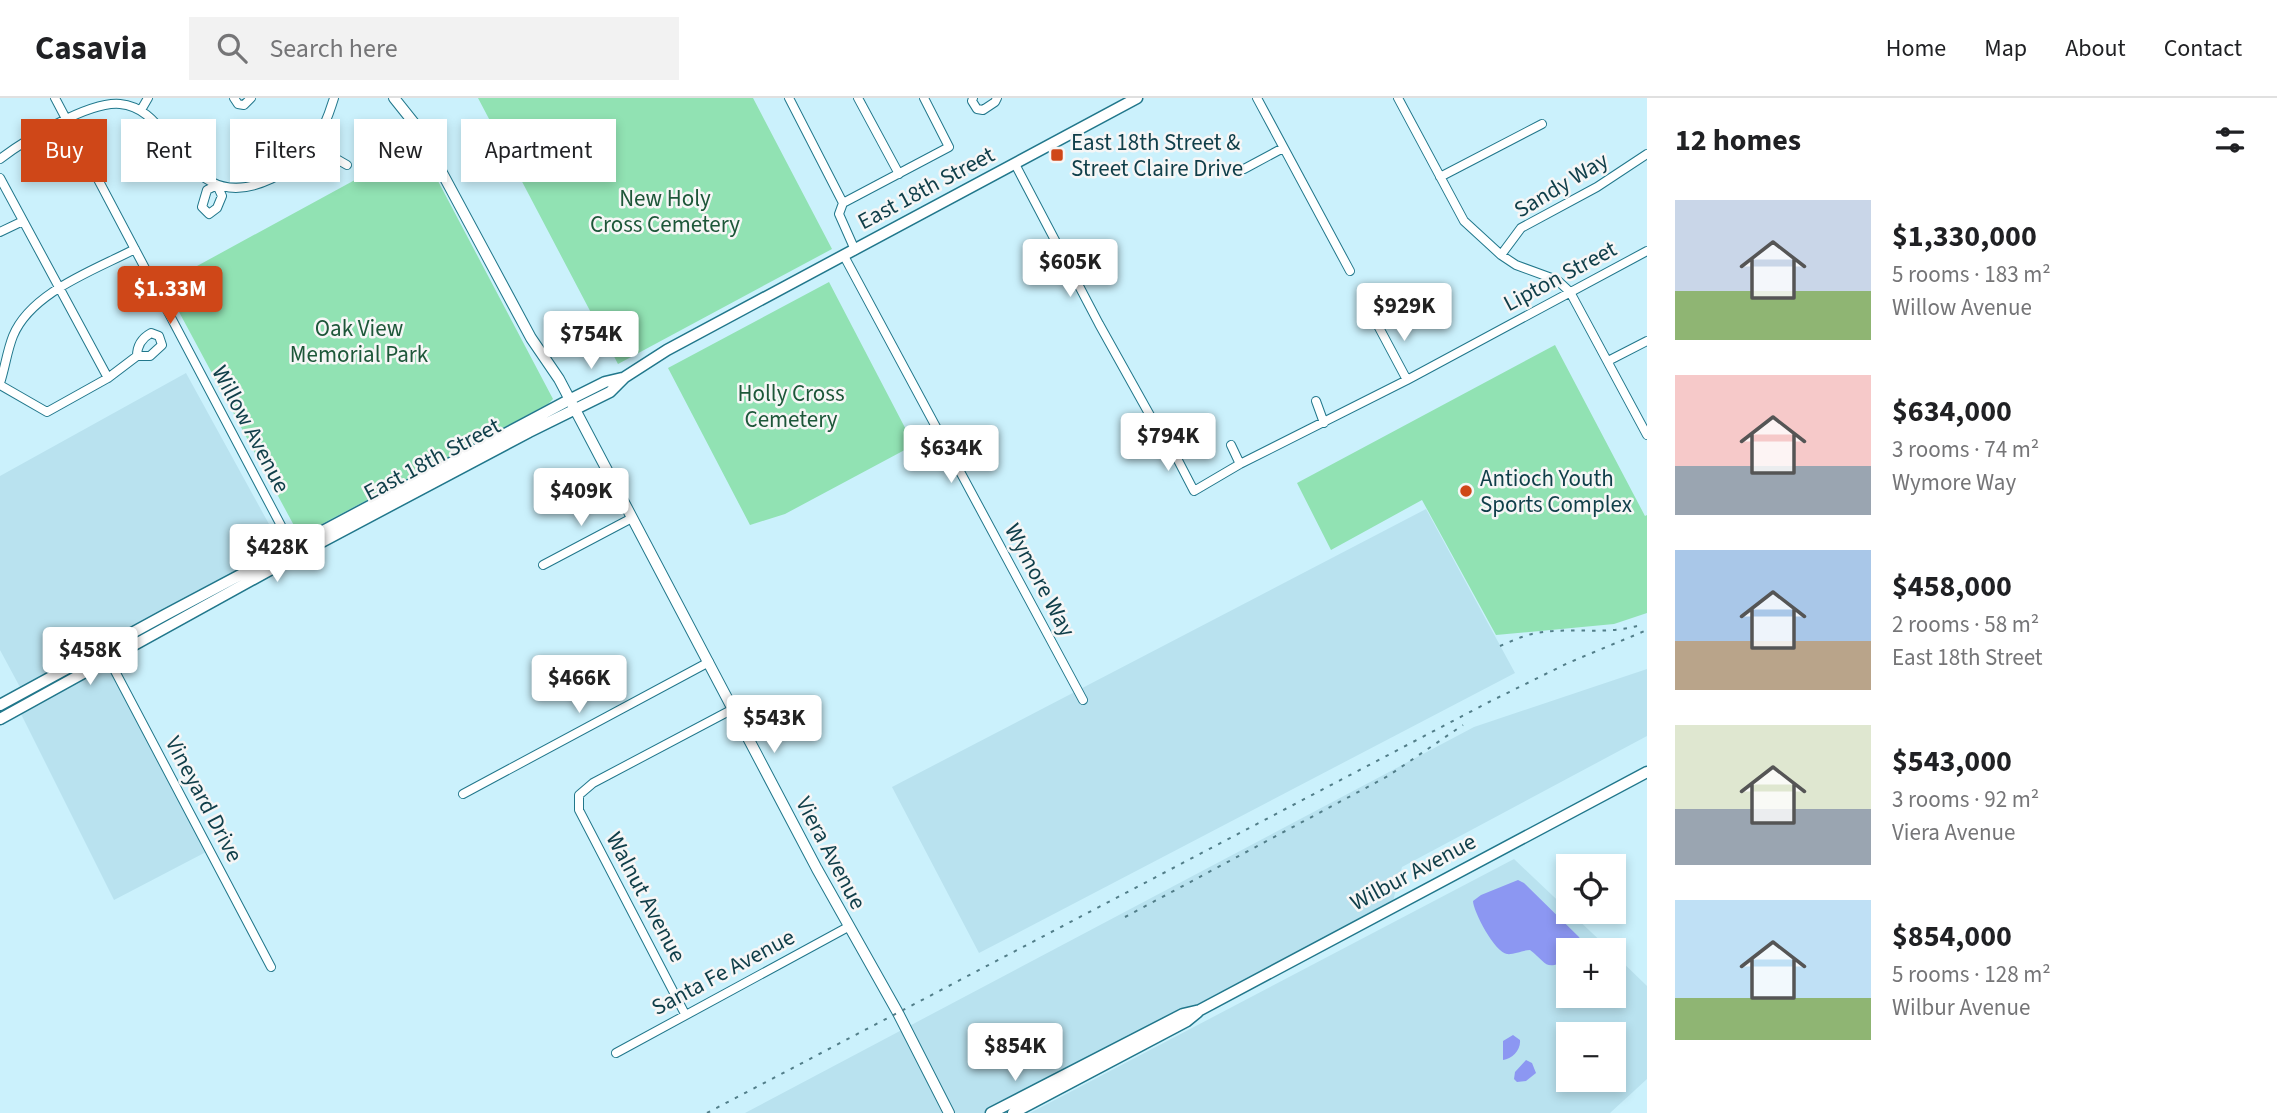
<!DOCTYPE html>
<html lang="en">
<head>
<meta charset="utf-8">
<style>
	body { margin:0; font-family:"Source Sans 3",sans-serif; background:#f2f2f2; color:#202124; height:100vh; display:flex; flex-direction:column; font-size:26px; white-space:nowrap }
	* { box-sizing:border-box; margin:0 }
	p { font-size:23px; color:#757577 }
	.icon { flex:none; width:38px; height:38px; fill:none; stroke:currentColor; stroke-width:2; stroke-linecap:round; stroke-linejoin:round }
	.map { position:relative; flex:1; overflow:hidden }
	.drawer { display:flex; flex-direction:column; background:#fff; width:630px }
	.drawer>* { flex:none }
	.top-card { position:absolute; left:21px; top:21px; width:665px; height:63px; display:flex; gap:14px }
	.controls { position:absolute; left:1556px; top:756px; display:grid; gap:14px }
	.controls a { display:grid; place-items:center; width:70px; height:70px; border-radius:0px; background:#fff; box-shadow:0 4px 10px #0003; font-size:35px }
	.price { position:absolute; translate:-50% -60px; padding:0 16px; border-radius:7px; background:#fff; color:#222; font-size:23px; line-height:46px; filter:drop-shadow(0 2px 4px #0008) }
	.price::after { content:''; position:absolute; left:50%; top:42px; width:21px; height:16px; margin-left:-10px; background:inherit; clip-path:polygon(0 0,100% 0,50% 100%) }
	.price.active { background:#cf4718; color:#fff }
	ul { padding:0; list-style:none }
	li { display:flex; align-items:center; gap:21px; height:175px; padding:0 28px }
	li span { display:grid; place-items:center; flex:none; width:196px; height:140px; border-radius:0px; color:#555 }
	li>.icon { margin-inline-start:auto }
	span .icon { width:84px; height:84px; fill:#fffc; stroke-width:1 }
	li b { font-size:30px }
	h2 { display:flex; justify-content:space-between; align-items:center; height:84px; padding:0 28px; font-size:30px }
	.tag { padding:0 24px; border-radius:0px; background:#fff; box-shadow:0 4px 10px #0003; font-size:24px; line-height:63px }
	.tag.active { background:#cf4718; color:#fff }
	header { display:flex; align-items:center; gap:42px; box-sizing:border-box; height:98px; padding:0 35px; background:#fff; border-bottom:2px solid #e0e0e0 }
	header strong { font-size:33px }
	nav { display:flex; gap:38px; margin-inline-start:auto; font-size:24px }
	.search { width:490px; height:63px; background:#f2f2f2; display:flex; align-items:center; gap:18px; box-sizing:border-box; padding:0 24px; border-radius:0px; color:#757577; font-size:26px }
	main { display:flex; flex:1; min-height:0 }
	.map>svg:first-child { display:block }
	.built { fill:#b9e2ef; fill-rule:evenodd }
	.green { fill:#91e2b3 }
	.water { fill:#8c97f2 }
	.lines { fill:none; stroke-linecap:round; stroke-linejoin:round }
	.minor-casing { stroke:#21778b; stroke-width:10 }
	.tertiary-casing { stroke:#21778b; stroke-width:12 }
	.secondary-casing { stroke:#21778b; stroke-width:13 }
	.minor { stroke:#fff; stroke-width:8 }
	.tertiary { stroke:#fff; stroke-width:10 }
	.secondary { stroke:#fff; stroke-width:10 }
	.rail { stroke:#527e89; stroke-width:2; stroke-dasharray:3.5 7; stroke-linecap:butt }
	.poi-dot { fill:#cf4718; stroke:#f6f6f6; stroke-width:2.5 }
	.labels { text-anchor:middle; dominant-baseline:central; stroke-width:5; stroke-linejoin:round; paint-order:stroke }
	.poi-label { font-size:23px; fill:#0f3e49; stroke:#f6f6f6; text-anchor:start }
	.street-label { font-size:23px; fill:#0f3e49; stroke:#f6f6f6 }
	.park-label { font-size:23px; fill:#1d5739; stroke:#f6f6f6 }
</style>
</head>
<body>
<header>
<strong>Casavia</strong>
<div class="search"><svg class="icon" aria-label="search" viewBox="0 0 24 24"><circle cx="10" cy="10" r="6"/><path d="M15 15l6 6"/></svg>Search here</div>
<nav><a>Home</a><a>Map</a><a>About</a><a>Contact</a></nav>
</header>
<main>
<div class="map">
<svg width="1647" height="1015" viewBox="0 0 1647 1015">
	<rect width="100%" height="100%" fill="#cbf1fc"/>
	<!-- built -->
	<path class="built" d="M186 275 281 448 21 591 0 552V378Z
		M1426 411 1515 575 979 855 892 689Z
		M106 566 206 754 114 802 20 614Z
		M1647 571V638L1402 769 1393 803 991 1015H745L1474 629Z
		M1514 761 1610 852H1568V898H1614V856L1647 888V981L1610 1015H1030ZM1568 936H1614V982H1568Z"/>
	<!-- green -->
	<path class="green" d="M478 0H753L832 151 618 266Z
		M419 47 553 301 548 306 305 435H298L164 186Z
		M829 184 914 347 785 416 750 427 668 270Z
		M1555 247 1645 418 1647 417V515L1614 526 1496 537 1422 402 1331 452 1297 385Z"/>
	<!-- water -->
	<path class="water" d="M1518 782 1524 785 1579 839 1585 850 1581 852H1568V861C1545 874 1547 865 1530 852 1523 852 1513 857 1507 856 1495 855 1473 813 1473 803L1481 797Z
		M1513 937 1520 942C1521 952 1512 961 1503 962V943Z
		M1526 962 1532 965 1536 975 1526 983 1517 984 1514 981 1515 974Z"/>
	<g class="lines">
		<!-- minor casing -->
		<g class="minor-casing">
			<path id="minor" d="M55 0 295 454
				M234 0 238 6 244 7 251 0
				M789 0 843 105
				M858 0 899 76
				M973 0 972 3 977 11 983 12 995 4 997 0
				M1257 0 1350 173
				M1398 0 1464 123 1501 157 1516 167 1557 182 1570 194 1647 337
				M141 12 148 0
				M314 48 347 67
				M0 61C25 42 89 3 120 6 141 8 154 22 166 38 196 78 220 105 271 81 309 63 322 39 334 0
				M1015 66 1099 226 1152 321
				M1244 71 1283 50
				M1440 79 1542 26
				M0 80 108 280
				M217 87 222 98 217 110 209 116 202 109 207 92Z
				M0 134 23 123
				M855 152 839 116 843 105 949 49 924 0
				M1501 157 1521 130 1597 89 1647 56
				M844 158 1083 602
				M1375 222 1407 282
				M1608 263 1647 243
				M0 285C5 270 7 253 13 238 31 194 95 172 135 151
				M0 287 47 314 108 280 137 258H150L162 247 159 238 151 235C142 240 137 247 137 258
				M1316 303 1324 325
				M1168 343 1194 393 1240 366 1407 282 1647 153
				M1231 347 1240 366
				M543 467 632 420
				M106 556 271 869
				M463 696 709 564
				M685 916 579 712V697L593 685 733 611
				M616 955 848 829"/>
		</g>
		<!-- tertiary casing -->
		<g class="tertiary-casing">
			<path id="tertiary" d="M394 0 418 30 531 240 559 281 817 771 898 915 949 1015"/>
		</g>
		<!-- secondary casing -->
		<g class="secondary-casing">
			<path id="secondary" d="M0 607 165 517 569 302 605 284 622 280
				M0 621 297 457 529 334 610 294 625 279 667 252 1137 0
				M991 1015 1183 916 1200 912 1647 674
				M1013 1015 1187 923 1198 914"/>
		</g>
		<!-- minor -->
		<use href="#minor" class="minor"/>
		<!-- tertiary -->
		<use href="#tertiary" class="tertiary"/>
		<!-- secondary -->
		<use href="#secondary" class="secondary"/>
		<!-- rail -->
		<path class="rail" d="M1500 548C1512 543 1524 537 1537 535 1570 529 1604 537 1637 528
			M1125 819 1388 678 1463 627
			M707 1015 1489 604 1568 565 1647 532"/>
	</g>
	<!-- markers -->
	<g class="poi-dot">
		<rect x="1050" y="50" width="14" height="14" rx="3.5"/>
		<circle cx="1466" cy="393" r="7"/>
	</g>
	<g class="labels">
		<!-- poi labels -->
		<g class="poi-label">
			<text x="1071" y="44">East 18th Street &amp;<tspan x="1071" dy="26">Street Claire Drive</tspan></text>
			<text x="1480" y="380">Antioch Youth<tspan x="1480" dy="26">Sports Complex</tspan></text>
		</g>
		<!-- street labels -->
		<g class="street-label">
			<text transform="translate(1561 87) rotate(-31)">Sandy Way</text>
			<text transform="translate(926 90) rotate(-28)">East 18th Street</text>
			<text transform="translate(1560 178) rotate(-28)">Lipton Street</text>
			<text transform="translate(251 331) rotate(62)">Willow Avenue</text>
			<text transform="translate(432 361) rotate(-28)">East 18th Street</text>
			<text transform="translate(1040 482) rotate(62)">Wymore Way</text>
			<text transform="translate(204 701) rotate(62)">Vineyard Drive</text>
			<text transform="translate(831 755) rotate(62)">Viera Avenue</text>
			<text transform="translate(1413 774) rotate(-28)">Wilbur Avenue</text>
			<text transform="translate(646 799) rotate(62)">Walnut Avenue</text>
			<text transform="translate(723 874) rotate(-28)">Santa Fe Avenue</text>
		</g>
		<!-- park labels -->
		<g class="park-label">
			<text x="665" y="100">New Holy<tspan x="665" dy="26">Cross Cemetery</tspan></text>
			<text x="359" y="230">Oak View<tspan x="359" dy="26">Memorial Park</tspan></text>
			<text x="791" y="295">Holly Cross<tspan x="791" dy="26">Cemetery</tspan></text>
		</g>
	</g>
</svg>
<div class="controls">
<a><svg class="icon" aria-label="locate" viewBox="0 0 24 24"><circle cx="12" cy="12" r="6"/><path d="M12 2v4M12 18v4M2 12h4M18 12h4"/></svg></a>
<a>+</a>
<a>−</a>
</div>
<b class="price" style="left:1070px;top:201px">$605K</b>
<b class="price active" style="left:170px;top:228px">$1.33M</b>
<b class="price" style="left:1404px;top:245px">$929K</b>
<b class="price" style="left:591px;top:273px">$754K</b>
<b class="price" style="left:1168px;top:375px">$794K</b>
<b class="price" style="left:951px;top:387px">$634K</b>
<b class="price" style="left:581px;top:430px">$409K</b>
<b class="price" style="left:277px;top:486px">$428K</b>
<b class="price" style="left:90px;top:589px">$458K</b>
<b class="price" style="left:579px;top:617px">$466K</b>
<b class="price" style="left:774px;top:657px">$543K</b>
<b class="price" style="left:1015px;top:985px">$854K</b>
<div class="top-card">
<a class="tag active">Buy</a>
<a class="tag">Rent</a>
<a class="tag">Filters</a>
<a class="tag">New</a>
<a class="tag">Apartment</a>
</div>
</div>
<section class="drawer">
<h2>12 homes<svg class="icon" aria-label="filters" viewBox="0 0 24 24"><path d="M4 7h16M4 17h16"/><circle cx="9" cy="7" r="2"/><circle cx="15" cy="17" r="2"/></svg></h2>
<ul>
<li><span style="background:linear-gradient(#c9d6e8 65%,#8fb573 0)"><svg class="icon" aria-label="home" viewBox="0 0 24 24"><path d="M3 11l9-7 9 7M6 9v11h12V9"/></svg></span><div><b>$1,330,000</b><p>5 rooms · 183 m²</p><p>Willow Avenue</p></div></li>
<li><span style="background:linear-gradient(#f6c9c9 65%,#9aa5b1 0)"><svg class="icon" aria-label="home" viewBox="0 0 24 24"><path d="M3 11l9-7 9 7M6 9v11h12V9"/></svg></span><div><b>$634,000</b><p>3 rooms · 74 m²</p><p>Wymore Way</p></div></li>
<li><span style="background:linear-gradient(#a9c7e8 65%,#b9a48a 0)"><svg class="icon" aria-label="home" viewBox="0 0 24 24"><path d="M3 11l9-7 9 7M6 9v11h12V9"/></svg></span><div><b>$458,000</b><p>2 rooms · 58 m²</p><p>East 18th Street</p></div></li>
<li><span style="background:linear-gradient(#dfe7d0 60%,#9aa5b1 0)"><svg class="icon" aria-label="home" viewBox="0 0 24 24"><path d="M3 11l9-7 9 7M6 9v11h12V9"/></svg></span><div><b>$543,000</b><p>3 rooms · 92 m²</p><p>Viera Avenue</p></div></li>
<li><span style="background:linear-gradient(#bfe0f5 70%,#8fb573 0)"><svg class="icon" aria-label="home" viewBox="0 0 24 24"><path d="M3 11l9-7 9 7M6 9v11h12V9"/></svg></span><div><b>$854,000</b><p>5 rooms · 128 m²</p><p>Wilbur Avenue</p></div></li>
</ul>
</section>
</main>
</body>
</html>
